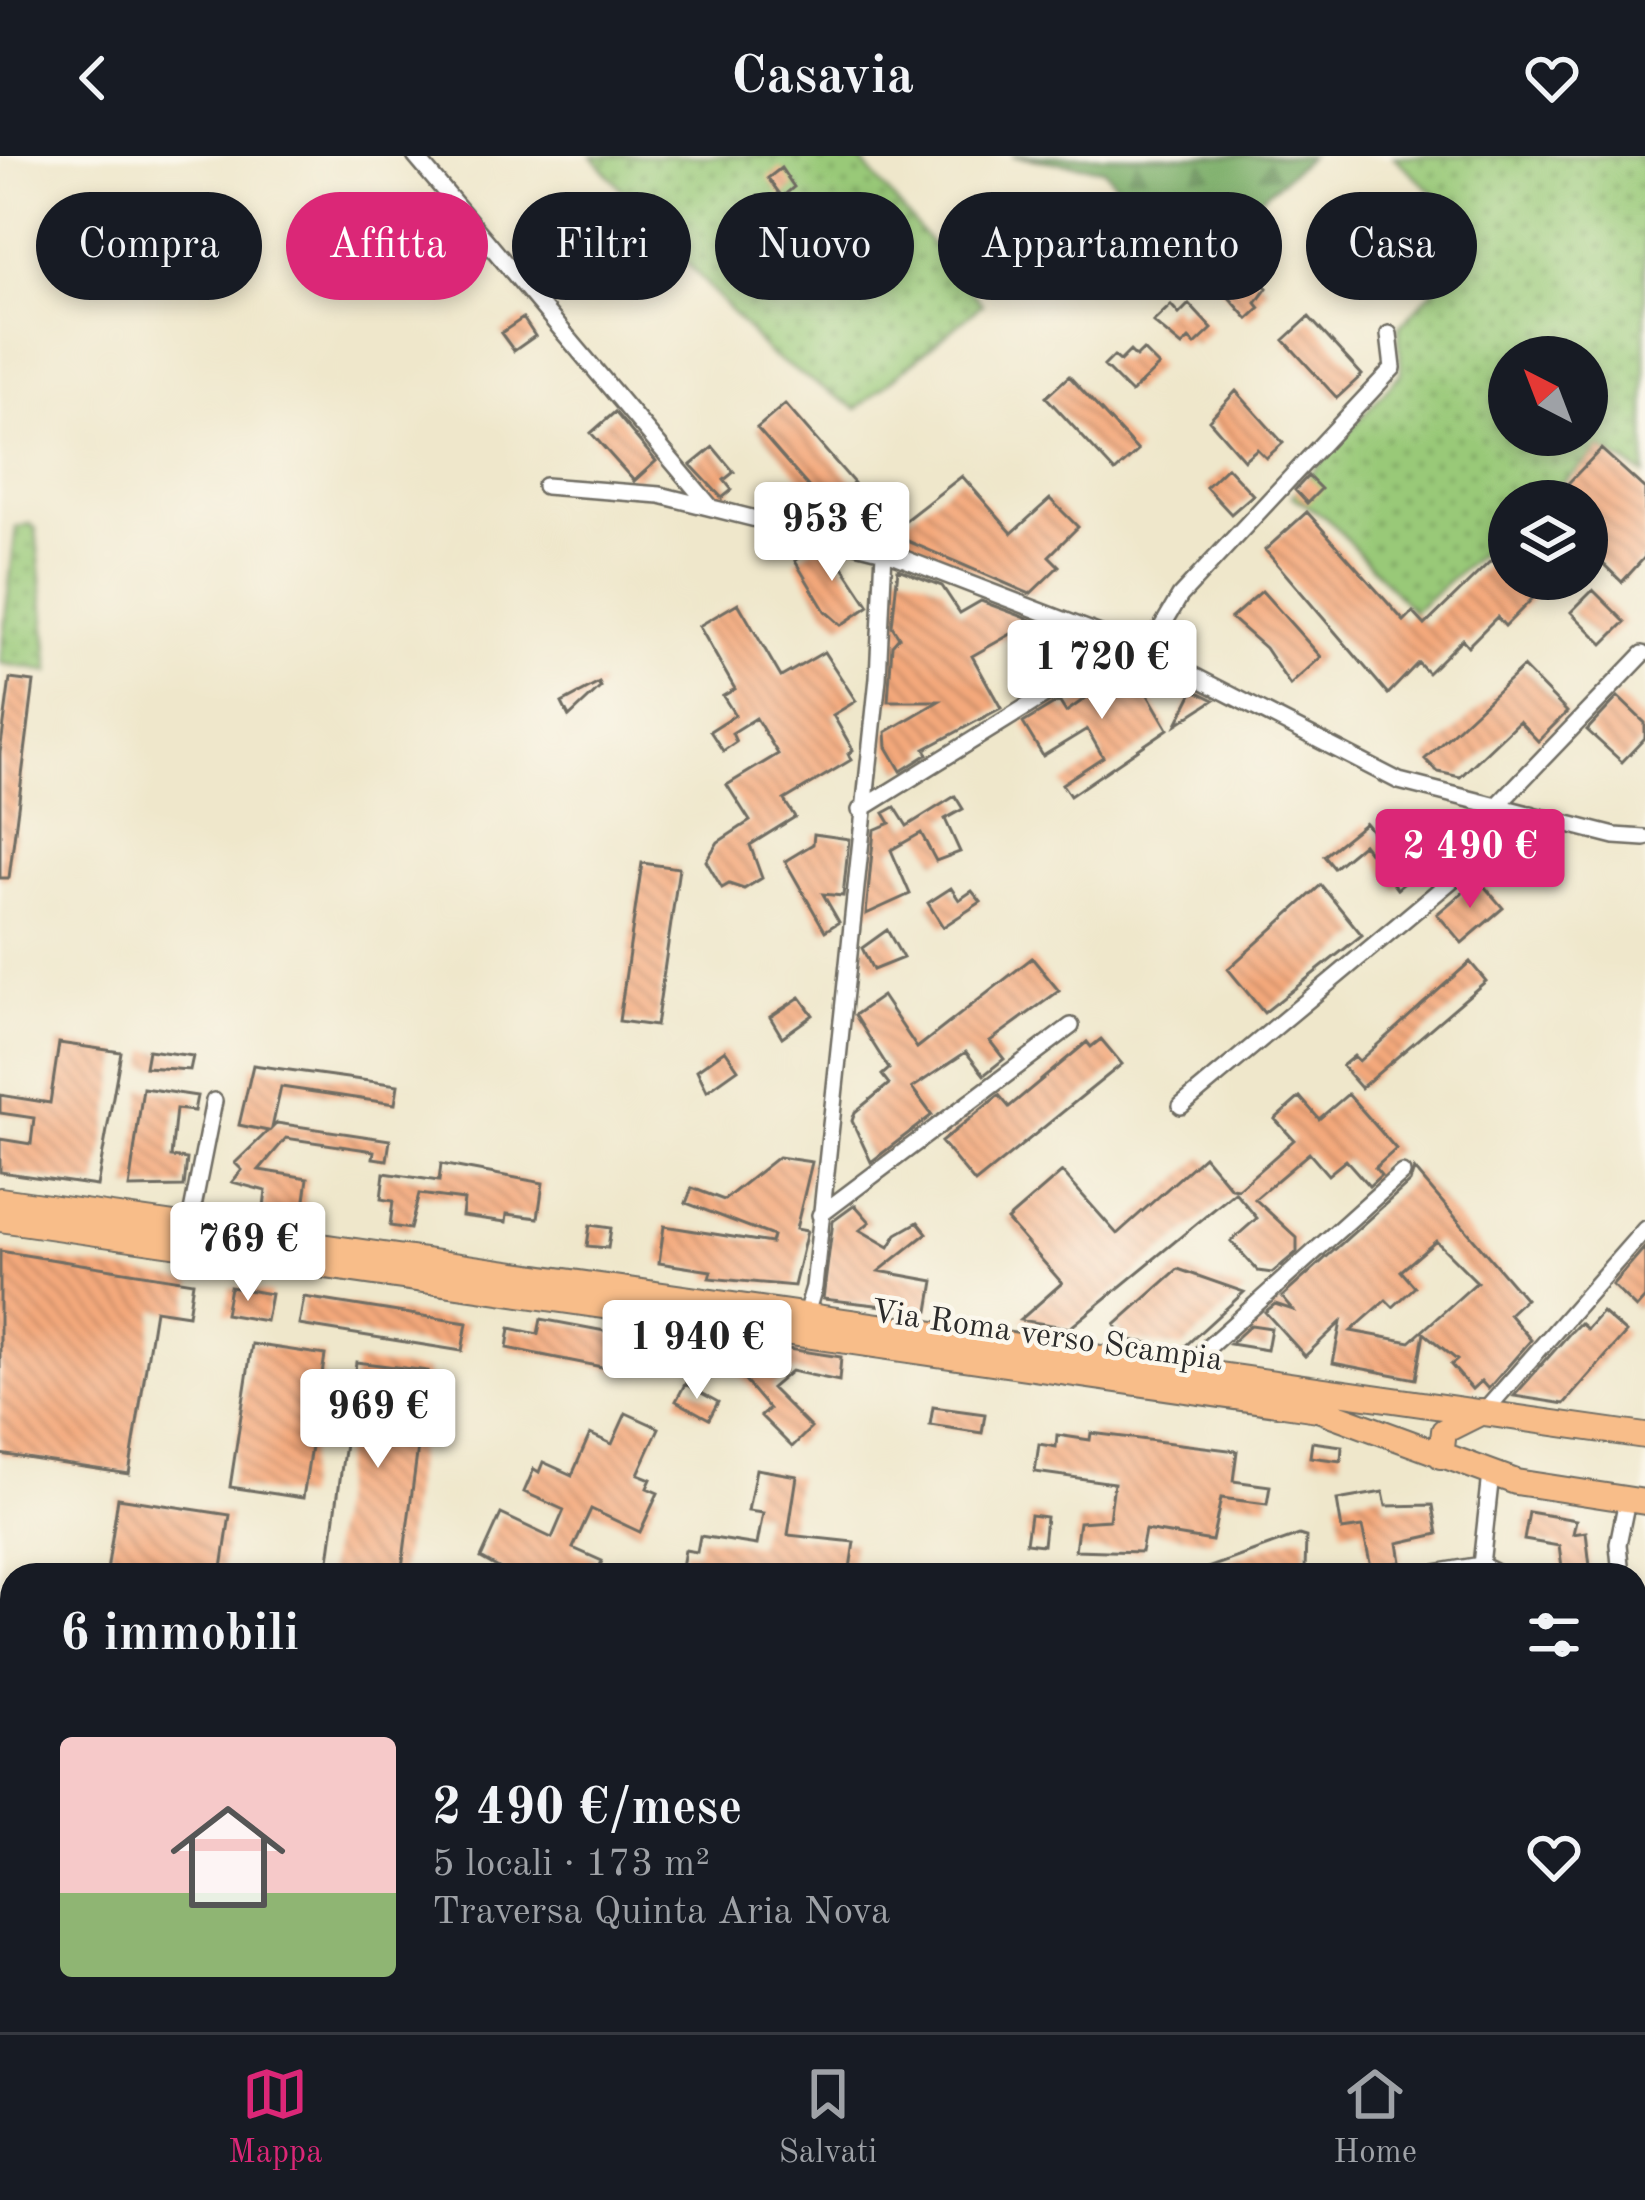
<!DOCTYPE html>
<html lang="it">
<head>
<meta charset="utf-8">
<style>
	body { margin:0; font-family:"Old Standard TT",serif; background:#20242c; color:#f1f3f6; height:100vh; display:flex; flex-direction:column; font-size:45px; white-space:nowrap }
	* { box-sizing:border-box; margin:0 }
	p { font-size:39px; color:#9ea1a6 }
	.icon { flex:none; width:66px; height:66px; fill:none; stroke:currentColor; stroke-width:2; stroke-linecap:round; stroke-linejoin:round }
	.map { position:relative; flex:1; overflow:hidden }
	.panel { position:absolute; left:0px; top:1407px; width:1647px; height:471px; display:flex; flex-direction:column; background:#171b24; border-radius:36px 36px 0 0; box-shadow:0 6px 18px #0003 }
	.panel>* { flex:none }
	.banner { position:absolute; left:36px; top:36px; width:1575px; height:108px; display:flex; gap:24px }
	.needle { width:78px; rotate:318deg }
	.controls { position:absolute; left:1488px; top:180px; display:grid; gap:24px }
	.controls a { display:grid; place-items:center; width:120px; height:120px; border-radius:50%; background:#171b24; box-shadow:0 6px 18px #0003; font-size:60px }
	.price { position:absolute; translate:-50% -102px; padding:0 27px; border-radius:12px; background:#fff; color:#222; font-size:39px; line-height:78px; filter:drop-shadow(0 3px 6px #0008) }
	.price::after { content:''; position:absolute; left:50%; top:72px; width:36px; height:27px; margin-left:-18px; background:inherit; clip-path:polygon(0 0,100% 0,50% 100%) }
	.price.active { background:#db2777; color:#fff }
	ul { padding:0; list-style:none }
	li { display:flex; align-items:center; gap:36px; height:300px; padding:0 60px }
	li+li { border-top:3px solid #363941 }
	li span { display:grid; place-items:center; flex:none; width:336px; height:240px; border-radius:12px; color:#555 }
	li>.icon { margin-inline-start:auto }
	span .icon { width:144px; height:144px; fill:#fffc; stroke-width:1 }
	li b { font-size:51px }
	h2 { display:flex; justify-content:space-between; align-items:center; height:144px; padding:0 60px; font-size:51px }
	.pill { padding:0 42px; border-radius:54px; background:#171b24; box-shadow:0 6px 18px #0003; font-size:42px; line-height:108px }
	.pill.active { background:#db2777; color:#fff }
	header { display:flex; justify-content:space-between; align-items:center; height:156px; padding:0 60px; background:#171b24; font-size:54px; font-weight:800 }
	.tabs { display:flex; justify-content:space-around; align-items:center; height:168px; border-top:3px solid #363941; background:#171b24; font-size:33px; color:#9ea1a6 }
	.tabs a { display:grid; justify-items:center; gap:6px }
	.tabs .active { color:#db2777 }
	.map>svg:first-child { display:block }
	.grass { fill:url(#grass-dots); stroke:#627a52; stroke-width:3; fill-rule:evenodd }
	.forest { fill:url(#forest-firs); stroke:#526c4a; stroke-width:3 }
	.building { fill:url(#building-back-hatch); fill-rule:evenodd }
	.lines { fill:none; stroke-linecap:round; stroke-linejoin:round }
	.minor-casing { stroke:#706d63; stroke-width:20 }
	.primary-casing { stroke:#706d63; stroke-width:28 }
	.minor { stroke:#fff; stroke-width:15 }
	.primary { stroke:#f8bd89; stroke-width:24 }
	.labels { text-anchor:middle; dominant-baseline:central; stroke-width:9; stroke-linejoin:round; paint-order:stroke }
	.street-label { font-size:33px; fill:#2b2b2b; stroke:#fbf7ec }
</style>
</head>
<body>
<header><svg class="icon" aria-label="back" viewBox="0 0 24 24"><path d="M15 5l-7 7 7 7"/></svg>Casavia<svg class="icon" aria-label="heart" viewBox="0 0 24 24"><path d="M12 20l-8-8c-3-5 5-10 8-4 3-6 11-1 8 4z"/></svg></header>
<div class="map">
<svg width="1645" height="1876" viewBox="0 0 1645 1876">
	<defs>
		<pattern id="grass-dots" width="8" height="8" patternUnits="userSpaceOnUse" patternTransform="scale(3)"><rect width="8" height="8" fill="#99c978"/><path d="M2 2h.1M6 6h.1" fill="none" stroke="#7da363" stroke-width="1.8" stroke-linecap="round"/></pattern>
		<pattern id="forest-firs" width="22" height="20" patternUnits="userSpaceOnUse" patternTransform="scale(3)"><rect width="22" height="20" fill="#7aad68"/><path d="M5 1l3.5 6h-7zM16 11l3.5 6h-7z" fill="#648d56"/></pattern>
		<pattern id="building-back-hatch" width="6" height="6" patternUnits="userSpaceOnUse" patternTransform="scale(3)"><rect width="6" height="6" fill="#f4a97c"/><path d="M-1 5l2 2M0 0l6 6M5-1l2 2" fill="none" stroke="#c68a66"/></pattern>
	</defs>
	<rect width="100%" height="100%" fill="#fbf7ec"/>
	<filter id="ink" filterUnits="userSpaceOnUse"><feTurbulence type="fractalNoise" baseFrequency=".00833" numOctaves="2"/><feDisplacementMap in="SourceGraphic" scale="24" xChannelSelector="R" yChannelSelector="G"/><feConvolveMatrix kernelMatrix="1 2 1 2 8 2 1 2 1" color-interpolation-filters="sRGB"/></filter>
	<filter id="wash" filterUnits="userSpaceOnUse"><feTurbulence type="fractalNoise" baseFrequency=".004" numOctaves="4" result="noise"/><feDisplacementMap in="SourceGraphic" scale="48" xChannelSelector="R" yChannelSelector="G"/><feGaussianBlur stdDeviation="2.7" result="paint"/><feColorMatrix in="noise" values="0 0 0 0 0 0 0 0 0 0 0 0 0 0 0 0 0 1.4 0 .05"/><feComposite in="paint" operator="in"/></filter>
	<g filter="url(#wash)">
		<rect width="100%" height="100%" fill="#efe7cb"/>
		<!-- grass -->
		<path class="grass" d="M592 0H857L982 148 857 253 770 199Z
			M1393 0H1645V319L1601 293 1541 345H1509V373L1413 456 1328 363 1292 340 1401 217 1399 171 1446 120 1470 70ZM1509 201H1587V279H1509Z
			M30 368 36 373 50 516 0 507 16 372Z
			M0 1862 390 1866V1876H0Z"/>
		<!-- forest -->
		<path class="forest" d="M1012 0H1310L1180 110 1104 13Z"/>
		<g id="blocks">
			<!-- building -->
			<path class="building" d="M781 12 794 31 782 41 768 22Z
				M1238 105 1267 132 1256 147 1260 152 1248 163 1212 122Z
				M1189 148 1212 173 1195 189 1189 183 1182 190 1153 166 1171 149 1179 158Z
				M1309 161 1362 219 1337 242 1284 184Z
				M523 162 535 180 514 195 501 177Z
				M1143 194 1159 210 1131 237 1104 210 1114 200 1120 205 1130 195 1136 201Z
				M1069 220 1138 295 1115 316 1046 241Z
				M1236 235 1283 287 1266 302 1257 293 1244 304 1209 264Z
				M785 248 854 327 826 351 757 272Z
				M615 256 656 305 634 325 591 277Z
				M713 291 734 316 724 324 732 334 722 342 691 309Z
				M1601 293 1645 333V401L1622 426 1587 392V345H1551Z
				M1227 311 1253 339 1231 358 1206 331Z
				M962 320 1012 377 1050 343 1078 371 1049 400 1059 410 1030 438 889 377Z
				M1308 320 1321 333 1307 347 1295 334Z
				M1307 356 1404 465 1413 456 1425 469 1509 387V423H1562L1545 440 1540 435 1505 470 1497 461 1468 490 1462 483 1428 517 1418 507 1388 538 1265 394Z
				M816 390 832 394 869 450 841 469 825 455 795 405Z
				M898 413 942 430 960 457 981 445 1034 465 972 500 1001 552 925 593 928 598 901 615 887 591 886 576 939 545H888L892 489 899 481 892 470Z
				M1593 434 1625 466 1603 488 1571 456Z
				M1262 435 1321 501 1290 529 1265 492 1231 462Z
				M738 447 781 521 824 496 856 545 833 559 853 594 848 598 851 604 784 644 795 661 750 689 762 722 744 733 729 728 722 732 706 705 718 686 750 665 727 629 778 598 756 562 732 577 736 586 723 595 710 575 735 559 723 540 735 533 699 470Z
				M1127 503 1168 573 1070 640 1062 628 1103 601 1087 573 1043 600 1023 567 1059 545 1066 556 1090 539 1084 529Z
				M1523 511 1567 556 1538 585 1519 565 1460 621 1438 616 1425 603Z
				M10 523 34 526 9 722H0V597Z
				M599 527 601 531 569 561 562 547Z
				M1194 534 1214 544 1177 568Z
				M1618 541 1645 567V582L1622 606 1587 574Z
				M955 640 963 653 945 663 960 696 936 705 921 677 891 694 910 738 866 758 874 674 890 667 884 657 895 651 907 670Z
				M1365 667 1410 722 1397 733 1363 688 1334 712 1324 700Z
				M814 678 849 683 843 740 823 738 839 766 825 775 785 705 813 688Z
				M642 707 679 712 656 870 619 865Z
				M1478 723 1503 752 1462 787 1437 758Z
				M1321 729 1362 779 1264 857 1228 813Z
				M951 732 959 744 972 735 981 746 943 771 928 747Z
				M887 774 903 802 873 814 862 792Z
				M1032 802 1059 835 990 885 1004 903 984 919 966 896 912 932 932 959 871 1006 852 965 855 956 889 928 882 919 889 913 855 859 882 840 917 892Z
				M1470 806 1486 825 1361 932 1342 910 1354 900 1359 905Z
				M800 841 813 859 782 881 770 861Z
				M1101 883 1122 908 975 1027 941 986 999 939 1009 951 1087 886 1091 891Z
				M59 887 121 896 97 1030 0 1016V983L31 988 34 962 0 957V939L50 947Z
				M148 894 193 900 190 914 145 911Z
				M725 894 738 913 707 935 697 914Z
				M253 909 398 929 395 948 281 931 272 972 277 967 390 984 387 1004 373 1002 374 995 286 982 259 1014 308 1022 302 1065 263 1060 266 1035 232 1026 242 1014 235 1007 268 975 239 969Z
				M143 932 197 940 194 955 176 953 171 1001 187 1003 184 1031 129 1032Z
				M1348 938 1396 993 1375 1012 1381 1019 1369 1030 1346 1004 1328 1019 1309 997 1255 1043 1297 1082V1096L1272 1117 1258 1115 1231 1085 1257 1062 1235 1036 1070 1172 1020 1164 1062 1127 1007 1064 1062 1016 1117 1078 1204 1000 1231 1032 1238 1033 1294 984 1275 963 1300 941 1319 963Z
				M778 1001 812 1006 796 1073 807 1075 794 1130 709 1122 711 1115 659 1107 664 1070 771 1087 773 1080 686 1047 692 1032 724 1044Z
				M441 1008 543 1027 538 1062 507 1058 506 1066 462 1060 464 1044 419 1038 410 1073 390 1070 393 1045 381 1043 384 1017 439 1025Z
				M1414 1013 1525 1143 1509 1158 1531 1184 1488 1233 1481 1225 1472 1233 1451 1209 1457 1204 1424 1177 1416 1223 1333 1207 1341 1166 1305 1200 1265 1156 1275 1148 1293 1154 1282 1141 1410 1026ZM1436 1085 1477 1126 1410 1186 1351 1175 1386 1144 1393 1151 1415 1131 1401 1115Z
				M855 1049 870 1066 860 1074 889 1091 897 1078 918 1066 927 1077 879 1115 934 1125 929 1155 823 1143 833 1065Z
				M590 1069 611 1072 608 1092 587 1090Z
				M1645 1091V1142L1636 1152 1612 1129Z
				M0 1095 193 1126 188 1159 155 1154 129 1318 0 1298Z
				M1178 1113 1244 1136 1183 1192 1128 1184 1115 1169Z
				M230 1131 271 1138 266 1165 225 1158Z
				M304 1141 467 1167 462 1195 299 1169Z
				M1602 1156 1626 1177 1564 1248 1514 1240 1569 1178 1580 1167 1587 1173Z
				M541 1163 637 1181 617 1214 507 1192 510 1172 538 1178Z
				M1251 1169 1271 1172 1267 1194 1230 1188Z
				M252 1188 325 1199 303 1342 230 1331Z
				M768 1190 841 1201 839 1225 791 1215 771 1232 811 1272 792 1291 761 1260 769 1253 738 1217Z
				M356 1206 428 1215 401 1419H327Z
				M685 1228 718 1246 709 1263 676 1245Z
				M933 1251 985 1258 982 1277 930 1269Z
				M626 1257 659 1272 638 1318 651 1323 647 1332 658 1337 640 1376 591 1353 573 1392 602 1405 596 1419H511L481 1402 501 1358 552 1382 564 1354 524 1336 534 1313 539 1316 543 1306 572 1319 590 1278 612 1288Z
				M1091 1277 1237 1295 1233 1325 1270 1330 1267 1348 1221 1342 1212 1385 1145 1374 1141 1396 1075 1394 1079 1366 1109 1364 1114 1327 1035 1316 1039 1288 1056 1291 1057 1279 1090 1284Z
				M1312 1286 1342 1290 1341 1305 1310 1301Z
				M756 1313 797 1320 788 1379 854 1386 849 1419H706L682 1411 685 1394 697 1396 700 1380 757 1389 763 1357 748 1355Z
				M1383 1336 1386 1350 1433 1349 1438 1378 1398 1387 1401 1406 1371 1411 1362 1371 1342 1374 1337 1344Z
				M118 1342 230 1359 221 1419 107 1415Z
				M1529 1356 1576 1364 1573 1378 1586 1376 1591 1419H1563L1559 1390 1524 1384Z
				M1030 1359 1046 1361 1043 1389 1026 1387Z
				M1299 1379 1306 1381 1305 1414 1286 1419H1188Z"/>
		</g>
	</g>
	<g filter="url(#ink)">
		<use href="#blocks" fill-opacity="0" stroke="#706d63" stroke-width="3"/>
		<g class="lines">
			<!-- minor casing -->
			<g class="minor-casing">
				<path id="minor" d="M415 0 709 349
					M545 330 660 339 884 395 1147 496 1399 625 1615 680 1645 682
					M1147 496 1180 440 1393 212 1389 178
					M1497 650 1643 498
					M860 654 1126 489
					M1181 950 1531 658
					M820 1059 1071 870
					M189 1071 214 945
					M806 1158 814 1131 878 522 884 395
					M1185 1212 1402 1017
					M1484 1256 1645 1073
					M1481 1409 1491 1318
					M1481 1409 1501 1419
					M1423 1419 1481 1409
					M1621 1419 1618 1388 1627 1344
					M1635 1569 1645 1571
					M1635 1667 1645 1669
					M0 1846 12 1845
					M754 1866 758 1876
					M1180 1866 1181 1876
					M1202 1866 1220 1876
					M1530 1876 1531 1866"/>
			</g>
			<!-- primary casing -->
			<g class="primary-casing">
				<path id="primary" d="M0 1044 1645 1280
					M0 1063 1318 1253 1516 1326 1645 1346
					M1441 1300 1444 1275 1482 1256"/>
			</g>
			<!-- minor -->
			<use href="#minor" class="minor"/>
			<!-- primary -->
			<use href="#primary" class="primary"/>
		</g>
	</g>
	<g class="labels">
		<!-- street labels -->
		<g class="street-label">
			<text transform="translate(1047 1181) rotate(8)">Via Roma verso Scampia</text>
		</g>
	</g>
</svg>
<div class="controls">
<a><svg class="needle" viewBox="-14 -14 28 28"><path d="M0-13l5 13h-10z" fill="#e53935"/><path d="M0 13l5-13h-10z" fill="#9ea1a6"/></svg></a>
<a><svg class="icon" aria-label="layers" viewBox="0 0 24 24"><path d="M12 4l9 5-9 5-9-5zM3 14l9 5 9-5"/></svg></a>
</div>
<b class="price" style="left:832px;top:428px">953 €</b>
<b class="price" style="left:1102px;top:566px">1 720 €</b>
<b class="price active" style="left:1470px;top:755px">2 490 €</b>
<b class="price" style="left:248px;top:1148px">769 €</b>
<b class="price" style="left:697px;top:1246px">1 940 €</b>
<b class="price" style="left:378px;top:1315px">969 €</b>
<div class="banner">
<a class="pill">Compra</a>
<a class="pill active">Affitta</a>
<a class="pill">Filtri</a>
<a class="pill">Nuovo</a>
<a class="pill">Appartamento</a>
<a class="pill">Casa</a>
</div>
<section class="panel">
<h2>6 immobili<svg class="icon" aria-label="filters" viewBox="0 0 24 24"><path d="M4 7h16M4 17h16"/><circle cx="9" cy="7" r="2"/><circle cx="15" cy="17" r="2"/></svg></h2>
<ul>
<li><span style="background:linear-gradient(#f6c9c9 65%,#8fb573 0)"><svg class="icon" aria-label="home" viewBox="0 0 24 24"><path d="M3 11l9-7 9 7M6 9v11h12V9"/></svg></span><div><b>2 490 €/mese</b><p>5 locali · 173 m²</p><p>Traversa Quinta Aria Nova</p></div><svg class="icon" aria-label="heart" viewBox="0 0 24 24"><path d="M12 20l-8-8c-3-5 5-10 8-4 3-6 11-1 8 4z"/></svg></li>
</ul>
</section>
</div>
<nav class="tabs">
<a class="active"><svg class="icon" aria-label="map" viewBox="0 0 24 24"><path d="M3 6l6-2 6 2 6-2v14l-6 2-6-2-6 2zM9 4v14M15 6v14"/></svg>Mappa</a>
<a><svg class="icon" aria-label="saved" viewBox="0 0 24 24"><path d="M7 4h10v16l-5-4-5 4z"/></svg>Salvati</a>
<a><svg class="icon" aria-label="home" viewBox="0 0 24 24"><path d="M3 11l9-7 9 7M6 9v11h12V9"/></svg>Home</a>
</nav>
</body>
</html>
